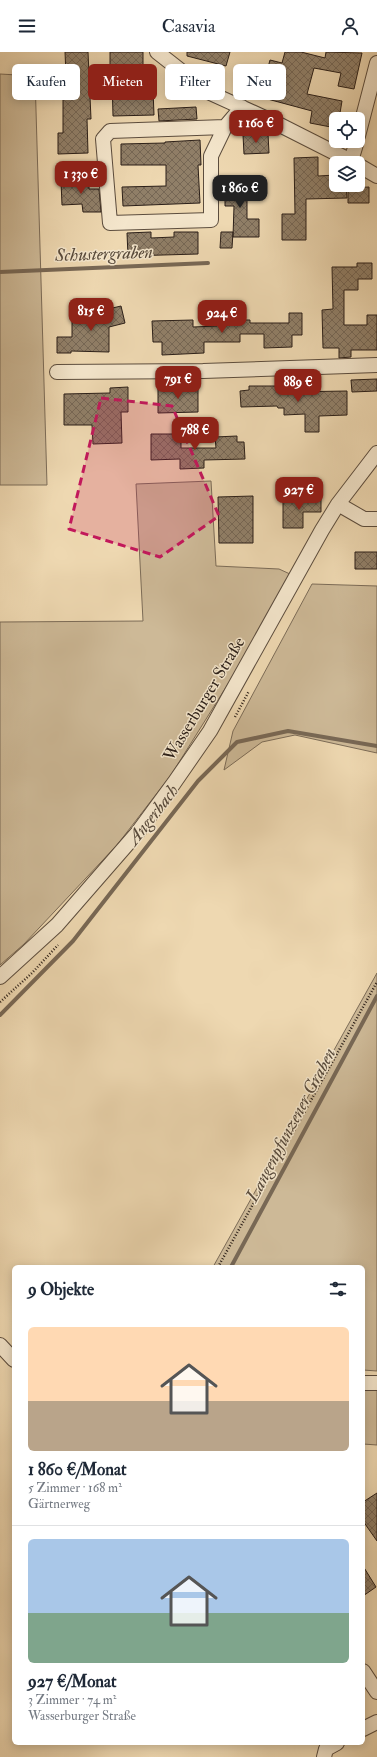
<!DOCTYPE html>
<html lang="de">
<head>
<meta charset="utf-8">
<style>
	body { margin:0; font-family:"IM FELL Double Pica",serif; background:#f6f6f7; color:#1f2937; height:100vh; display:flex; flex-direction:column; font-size:15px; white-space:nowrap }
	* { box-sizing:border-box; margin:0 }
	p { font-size:13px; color:#747a83 }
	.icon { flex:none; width:22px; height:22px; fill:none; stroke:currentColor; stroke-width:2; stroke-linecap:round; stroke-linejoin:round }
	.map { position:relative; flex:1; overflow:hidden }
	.drawer { position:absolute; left:12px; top:1213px; width:353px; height:480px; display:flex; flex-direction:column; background:#fff; border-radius:6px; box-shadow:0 2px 10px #0003 }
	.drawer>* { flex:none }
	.banner { position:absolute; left:12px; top:12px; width:353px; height:36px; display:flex; gap:8px }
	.buttons { position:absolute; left:329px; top:60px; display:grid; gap:8px }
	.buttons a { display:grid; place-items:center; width:36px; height:36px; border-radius:6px; background:#fff; box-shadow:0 2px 10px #0003; font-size:20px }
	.price { position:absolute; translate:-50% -34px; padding:0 9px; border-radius:8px; background:#8f2418; color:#fff; font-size:13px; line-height:26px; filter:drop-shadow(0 1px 2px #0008) }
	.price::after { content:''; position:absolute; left:50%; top:24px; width:12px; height:9px; margin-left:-6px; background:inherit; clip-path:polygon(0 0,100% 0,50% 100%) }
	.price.active { background:#222; color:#fff }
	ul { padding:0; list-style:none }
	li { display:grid; align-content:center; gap:8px; height:212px; padding:0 16px }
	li+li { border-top:1px solid #e0e1e3 }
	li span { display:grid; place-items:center; height:124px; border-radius:6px; color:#555 }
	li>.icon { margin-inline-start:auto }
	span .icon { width:72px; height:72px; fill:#fffc; stroke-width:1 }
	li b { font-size:17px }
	h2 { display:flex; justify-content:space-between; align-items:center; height:48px; padding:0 16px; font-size:17px }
	.chip { padding:0 14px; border-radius:6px; background:#fff; box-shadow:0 2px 10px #0003; font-size:14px; line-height:36px }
	.chip.active { background:#8f2418; color:#fff }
	header { display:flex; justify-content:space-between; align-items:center; height:52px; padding:0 16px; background:#fff; font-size:18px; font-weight:600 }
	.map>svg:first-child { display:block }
	.green { fill:#cdb997; stroke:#7c6c58 }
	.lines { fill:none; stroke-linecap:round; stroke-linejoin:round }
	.stream { stroke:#786855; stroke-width:4 }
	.building { fill:url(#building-cross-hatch); stroke:#2b1f18 }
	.street-casing { stroke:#5c4d3e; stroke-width:16 }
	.path { stroke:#2b1f18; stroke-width:2.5; stroke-dasharray:1 2; stroke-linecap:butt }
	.street { stroke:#f4e6cc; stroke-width:14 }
	.marked { fill:#c2185b; fill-opacity:0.2; stroke:#c2185b; stroke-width:3; stroke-dasharray:8 5; stroke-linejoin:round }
	.labels { text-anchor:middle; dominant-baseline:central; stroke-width:3; stroke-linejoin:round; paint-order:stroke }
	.street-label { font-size:17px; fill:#2b1f18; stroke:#f4e6cc }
	.water-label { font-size:18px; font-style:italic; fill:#584a3b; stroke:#f4e6cc }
</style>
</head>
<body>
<header><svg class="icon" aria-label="menu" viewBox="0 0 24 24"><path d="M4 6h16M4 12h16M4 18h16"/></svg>Casavia<svg class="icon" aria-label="person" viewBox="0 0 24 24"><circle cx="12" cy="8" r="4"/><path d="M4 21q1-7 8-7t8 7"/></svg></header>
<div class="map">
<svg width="377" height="1705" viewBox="0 0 377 1705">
	<defs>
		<pattern id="building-cross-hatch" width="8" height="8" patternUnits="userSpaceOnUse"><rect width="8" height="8" fill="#907f68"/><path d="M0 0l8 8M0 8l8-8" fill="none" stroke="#766755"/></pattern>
	</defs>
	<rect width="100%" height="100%" fill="#eed8b1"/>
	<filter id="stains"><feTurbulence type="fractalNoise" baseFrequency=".005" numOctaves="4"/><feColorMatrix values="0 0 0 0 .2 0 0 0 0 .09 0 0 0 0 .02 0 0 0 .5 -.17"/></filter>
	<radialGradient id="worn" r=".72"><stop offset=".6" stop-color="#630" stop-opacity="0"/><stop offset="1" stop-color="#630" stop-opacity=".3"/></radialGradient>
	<!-- green -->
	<path class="green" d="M0 22 35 24 47 433H0Z
		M211 429 216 514 279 517 290 522 233 624 171 723 117 793 24 892 0 913V570L143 569 136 432Z
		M312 532 377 534V701L295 683 262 690 224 718 233 679Z
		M377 921V1319L363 1318V1215H213Z
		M363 1337 377 1338V1393L363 1392Z"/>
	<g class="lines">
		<!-- stream -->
		<path class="stream" d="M0 220 208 211
			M0 963 73 889 198 729 237 690 288 679 377 694
			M231 1215 377 944"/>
	</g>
	<!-- building -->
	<path class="building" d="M65 0H88L91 67H87L88 101 58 102V81H63V47H67Z
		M110 0H143V38H153L154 63 113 64 112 25H110Z
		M187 0H230L226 14 187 4Z
		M285 0H301L325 6 326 0 362 1 354 37 338 34 341 21 314 16 307 42 342 49 339 67H336V76L310 71 312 59 260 45 270 8 282 11Z
		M196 55 197 67 159 69 158 57Z
		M268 82 269 101 244 102 243 83Z
		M200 88 201 113H198L200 151 123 154 122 135 166 134V113H121V92L165 91V90Z
		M318 105V124L336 123V133H346L347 146 306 147V188H282V162H295L294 106Z
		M225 127H247V167H259V185H233L234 154H225Z
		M89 128V137H99L101 160H83L82 152 62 153 61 129Z
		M369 135V151H348V136Z
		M151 180V186L174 185V180H198V202L128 204 127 181Z
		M221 180H233L232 196H220Z
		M357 211H372V227H358V238H344V273H367V263H377V298H351V305L339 306V296H323L322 258 333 257 332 215H357Z
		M121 254 125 271 109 275V300L71 299V301H57V285H72V262L100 263V259Z
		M289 261H302V283H292V295L264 296V282H240V290H204V301L162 303V290H153L152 269 193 268V275L217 274V268H250V271H289Z
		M377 327V339L352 340 351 328Z
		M249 334H286V340L347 339V363L319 364V380H305V362L284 363V356H278L277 354 241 355 240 339 249 338Z
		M128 335V360H121L122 391 93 392 92 373H64V342L110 341V336Z
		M158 335H198V360L158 361Z
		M151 382H181V396H216L215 385 237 384V390H244L245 407 204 408V416L180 417V407L151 408Z
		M253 444V491H219L218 445Z
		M303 445H321V460H303V476H283V449H303Z
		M355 500H377V517H355Z
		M377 1441V1489L363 1469V1450Z
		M363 1514 376 1535 363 1544Z"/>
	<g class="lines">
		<!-- street casing -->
		<g class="street-casing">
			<path id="street" d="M157 0 208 40 274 70 355 111
				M225 75 211 104V168L110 171 103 87 110 79 225 75 242 55
				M358 84 377 11
				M351 109 357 89
				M358 113 377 124
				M57 320 203 319 377 313
				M338 452 364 467H377
				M0 925 57 873 138 780 174 731 210 679 322 478 338 452 377 401
				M0 1293 14 1308
				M363 1331H377
				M363 1619 377 1640
				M363 1677 377 1670
				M324 1705 326 1697 337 1691"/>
		</g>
		<!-- path -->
		<path class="path" d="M235 665 249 639
			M0 950 32 921 58 893
			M218 1215 377 930"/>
		<!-- street -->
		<use href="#street" class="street"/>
	</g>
	<!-- marked area -->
	<path class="marked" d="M101 346 172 354 219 464 160 505 69 477Z"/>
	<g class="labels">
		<!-- street labels -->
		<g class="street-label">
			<text transform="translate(204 647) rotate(-59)">Wasserburger Straße</text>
		</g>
		<!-- water labels -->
		<g class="water-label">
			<text transform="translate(104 202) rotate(-2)">Schustergraben</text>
			<text transform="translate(153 763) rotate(-52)">Angerbach</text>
			<text transform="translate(291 1073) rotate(-62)">Langenpfunzener Graben</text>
		</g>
	</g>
	<rect width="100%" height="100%" filter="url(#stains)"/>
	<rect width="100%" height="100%" fill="url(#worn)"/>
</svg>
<div class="buttons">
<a><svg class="icon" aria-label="locate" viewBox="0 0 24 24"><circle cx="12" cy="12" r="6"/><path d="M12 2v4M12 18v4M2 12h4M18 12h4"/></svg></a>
<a><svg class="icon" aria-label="layers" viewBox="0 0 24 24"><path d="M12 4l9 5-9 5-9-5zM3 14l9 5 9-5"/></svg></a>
</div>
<b class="price" style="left:256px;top:92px">1 160 €</b>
<b class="price" style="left:81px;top:143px">1 330 €</b>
<b class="price active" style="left:240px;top:157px">1 860 €</b>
<b class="price" style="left:91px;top:280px">815 €</b>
<b class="price" style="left:222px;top:282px">924 €</b>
<b class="price" style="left:178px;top:348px">791 €</b>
<b class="price" style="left:298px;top:351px">889 €</b>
<b class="price" style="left:195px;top:399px">788 €</b>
<b class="price" style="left:299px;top:459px">927 €</b>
<div class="banner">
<a class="chip">Kaufen</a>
<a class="chip active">Mieten</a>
<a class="chip">Filter</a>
<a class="chip">Neu</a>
</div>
<section class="drawer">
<h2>9 Objekte<svg class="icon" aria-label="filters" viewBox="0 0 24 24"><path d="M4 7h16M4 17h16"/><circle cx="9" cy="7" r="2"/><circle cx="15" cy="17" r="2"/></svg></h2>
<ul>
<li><span style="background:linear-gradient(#ffd9b3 60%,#b9a48a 0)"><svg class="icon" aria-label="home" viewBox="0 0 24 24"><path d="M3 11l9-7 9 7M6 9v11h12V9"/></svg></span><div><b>1 860 €/Monat</b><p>5 Zimmer · 168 m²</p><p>Gärtnerweg</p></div></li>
<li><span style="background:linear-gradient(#a9c7e8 60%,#7fa58c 0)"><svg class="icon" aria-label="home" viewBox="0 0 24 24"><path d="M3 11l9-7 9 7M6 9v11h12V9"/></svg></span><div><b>927 €/Monat</b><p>3 Zimmer · 74 m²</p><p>Wasserburger Straße</p></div></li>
</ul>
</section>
</div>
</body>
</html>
